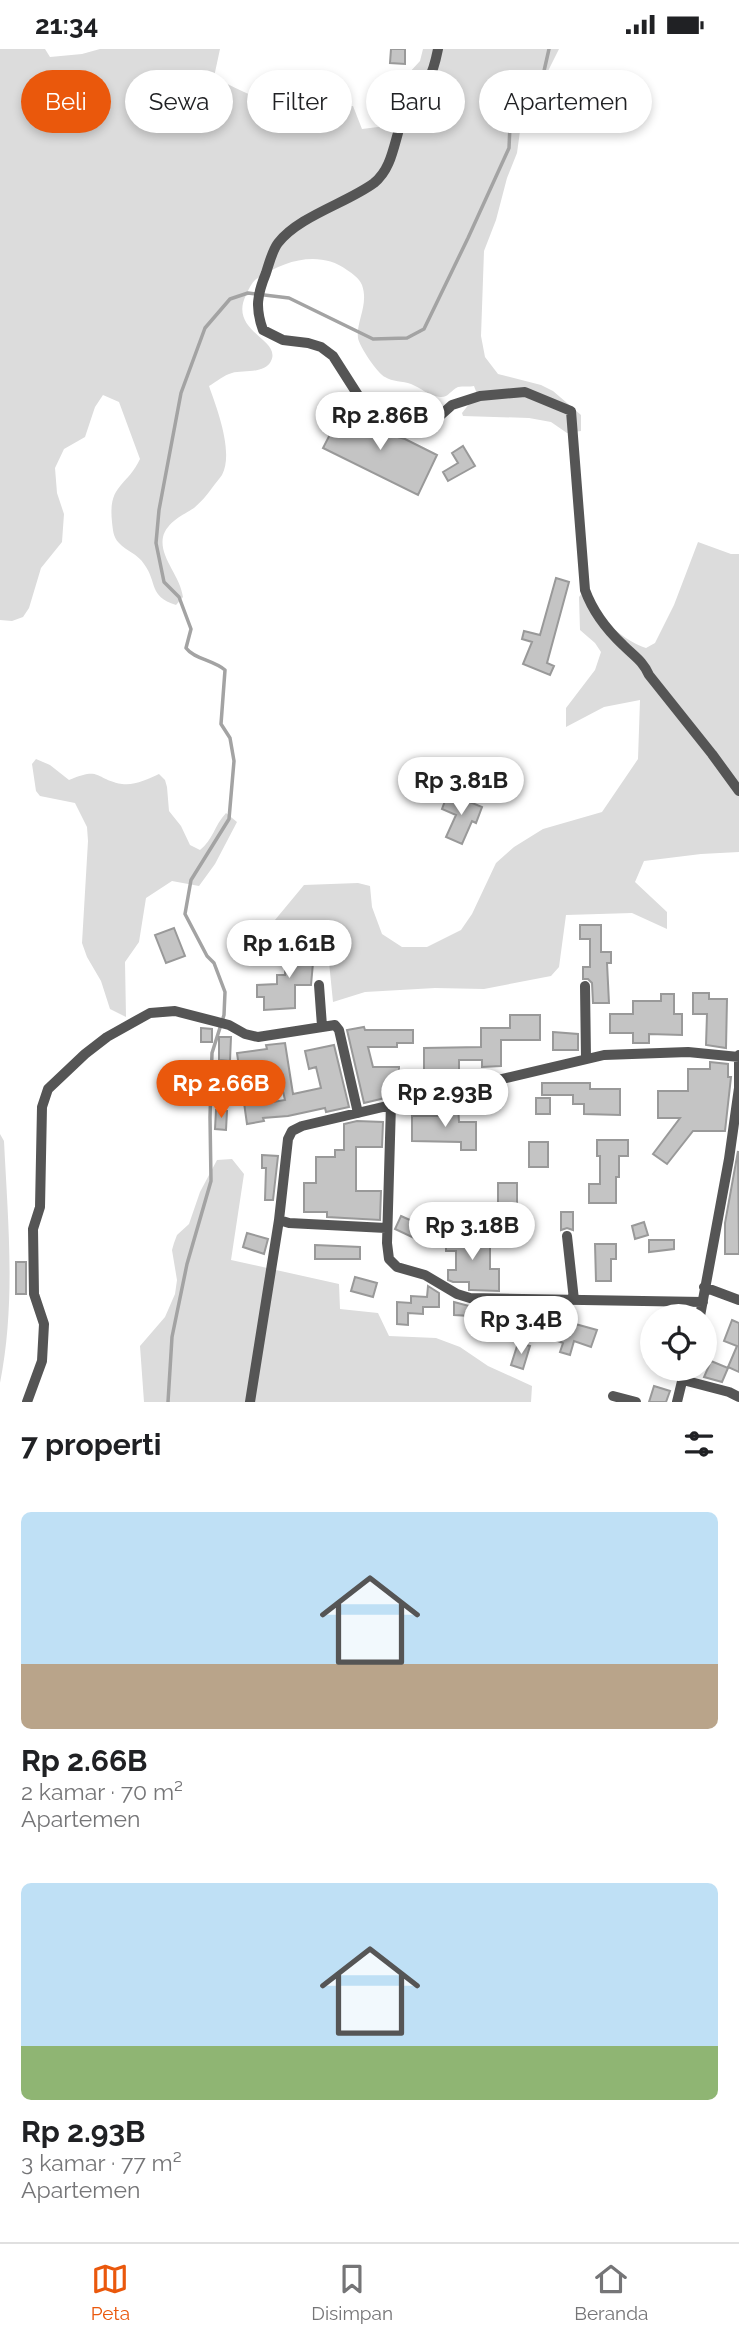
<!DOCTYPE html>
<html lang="id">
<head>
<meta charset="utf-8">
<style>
	body { margin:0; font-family:Raleway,sans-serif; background:#f2f2f2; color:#202124; height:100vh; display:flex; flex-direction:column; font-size:26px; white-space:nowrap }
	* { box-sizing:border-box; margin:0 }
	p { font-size:23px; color:#757577 }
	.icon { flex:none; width:38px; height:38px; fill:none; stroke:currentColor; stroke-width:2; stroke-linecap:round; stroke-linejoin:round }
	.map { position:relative; height:1353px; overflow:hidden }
	.panel { display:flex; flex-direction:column; background:#fff; flex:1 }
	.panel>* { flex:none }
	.banner { position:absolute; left:21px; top:21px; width:698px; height:63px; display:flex; gap:14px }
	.fabs { position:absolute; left:640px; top:1255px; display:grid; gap:14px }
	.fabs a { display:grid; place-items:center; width:77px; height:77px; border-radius:50%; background:#fff; box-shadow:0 4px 10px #0003; font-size:35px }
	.price { position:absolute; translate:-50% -60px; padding:0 16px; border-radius:24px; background:#fff; color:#222; font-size:23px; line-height:46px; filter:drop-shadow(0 2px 4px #0008) }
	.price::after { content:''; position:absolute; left:50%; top:42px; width:21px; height:16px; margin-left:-10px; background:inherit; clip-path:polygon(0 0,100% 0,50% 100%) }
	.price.active { background:#ea580c; color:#fff }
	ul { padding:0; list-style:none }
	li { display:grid; align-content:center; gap:14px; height:371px; padding:0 21px }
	li span { display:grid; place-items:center; height:217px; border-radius:10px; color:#555 }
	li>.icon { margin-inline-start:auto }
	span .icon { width:126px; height:126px; fill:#fffc; stroke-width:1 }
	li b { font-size:30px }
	h2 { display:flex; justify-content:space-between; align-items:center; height:84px; padding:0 21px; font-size:30px }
	.chip { padding:0 24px; border-radius:32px; background:#fff; box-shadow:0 4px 10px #0003; font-size:24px; line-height:63px }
	.chip.active { background:#ea580c; color:#fff }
	.status { display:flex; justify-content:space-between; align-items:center; height:49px; padding:0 35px; background:#fff; direction:ltr }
	.status svg { height:19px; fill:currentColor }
	.dock { display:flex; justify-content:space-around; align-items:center; height:98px; border-top:2px solid #e0e0e0; background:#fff; font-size:19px; color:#757577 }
	.dock a { display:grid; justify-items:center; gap:4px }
	.dock .active { color:#ea580c }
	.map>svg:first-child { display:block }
	.green { fill:#dcdcdc }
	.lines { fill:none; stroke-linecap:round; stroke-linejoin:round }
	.stream { stroke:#a3a3a3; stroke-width:3.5 }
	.building { fill:#c4c4c4; stroke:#999; stroke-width:2; fill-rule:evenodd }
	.minor { stroke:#555; stroke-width:10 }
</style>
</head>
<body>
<div class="status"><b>21:34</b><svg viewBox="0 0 49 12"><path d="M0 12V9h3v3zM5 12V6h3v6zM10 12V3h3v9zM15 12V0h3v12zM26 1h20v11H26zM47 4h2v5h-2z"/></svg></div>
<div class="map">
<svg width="739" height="1353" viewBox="0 0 739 1353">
	<rect width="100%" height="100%" fill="#fff"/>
	<!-- green -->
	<path class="green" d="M0 0H45L50 8 82 5 100 0H220L214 28C244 44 279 61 314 62 327 62 340 58 353 57L362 80 394 76 409 41 408 25 420 12 423 0H559L528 62 520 82 517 104 507 129 496 171 484 202 481 287 485 308 498 325 541 336 553 342 581 366V382L567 384 551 373 529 369 463 367 462 364 477 345 474 337C470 338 463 337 458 338 451 341 448 349 440 348 429 347 421 339 411 335 403 332 392 333 385 328 378 325 359 297 358 289 356 272 369 256 362 236 359 229 353 225 347 221 320 201 285 211 258 229 252 232 249 240 246 246 228 283 282 290 271 312 265 325 243 321 232 324 224 326 216 333 209 337 217 360 234 403 222 426 219 430 215 435 212 439 207 446 201 453 194 459 183 466 167 473 163 488 159 508 180 526 183 548L176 556C148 547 158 534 144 515 138 505 126 502 119 494 113 488 113 481 112 473 108 435 126 439 140 410L119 353 103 346 95 358 85 388 64 400 55 419 57 444 64 465 62 493 41 519 29 559 23 568 12 572 0 571Z
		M698 493 731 505H739V803L701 805 644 812 635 833 667 863V880L632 864 566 866 559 918 551 927 484 940 435 939 365 943 333 953 327 893 314 883H265L304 836 358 834 370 837 372 858 382 885 402 898H427L461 881 472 865 496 814 514 798 543 780 602 763 638 710 640 651 604 658 566 678V659L595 621 601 603 595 594 580 581 579 548 588 537C591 544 593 552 597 559 607 576 627 593 646 599L655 594 674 556Z
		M36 710 50 716 69 731C102 717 94 730 122 735 134 737 148 730 159 725L165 731 167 738 169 762 181 777 190 796 200 801C213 791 214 777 226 764L237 773 215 815 199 837 172 832 146 849 139 893 125 913 126 968 110 960 101 932 87 908 82 894 88 792 87 778 75 754 40 747 36 742 32 715Z
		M0 1085 4 1092C8 1173 16 1254 0 1334Z
		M232 1110 244 1125 231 1211 339 1235 340 1260 378 1264 389 1287 436 1289 460 1298 488 1317 532 1337 531 1353H144L140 1297 165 1268 175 1245 177 1231 172 1201 174 1194 177 1186 189 1175 200 1143 217 1111Z"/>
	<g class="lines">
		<!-- stream -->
		<path class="stream" d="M168 1353 172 1288 187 1215 211 1132 210 1068 212 1004 224 966 225 943 214 914 207 907 185 865 191 831 229 770 234 712 230 689 221 675 225 621C213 611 194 610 186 599L191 580 179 548 164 533 156 494 159 461 181 344 205 279 230 250 248 244 289 249 373 290 407 289 424 280 468 189 509 99 510 76 508 64 516 44 544 22 549 0"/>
	</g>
	<!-- building -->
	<path class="building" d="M391 0H405V15L390 14Z
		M343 360 364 370 383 384 405 390 437 406 418 446 323 399Z
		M463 397 475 417 448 432 443 423 458 414 452 404Z
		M556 529 569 533 547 614 554 617 550 626 523 615 532 593 522 590 524 582 540 586Z
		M448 744 482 758 476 774 472 772 462 795 446 788 456 766 442 760Z
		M580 876H601V903H611V914H607L609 954H593L592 934 588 930H583V918H590V890H580Z
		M174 879 185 907 166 914 155 886Z
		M286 900 320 903V915L313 914 311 936H295V959L264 961V948H257V936L277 935V926H285Z
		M693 944H709V950H727L726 999 706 996 707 965H693Z
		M661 945H674V965H682V986L649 985V994H633V984H610V965H633V952H661Z
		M510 966H540V991H501V1017L482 1018V1011H459V1032L448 1034V1024H424V999L481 998V979H510Z
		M364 978 365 981H413V994H397V998H368L373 1018H399V1023H419V1041L364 1054 347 981Z
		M201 979 212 980V993H201Z
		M553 983 578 985V1001H553Z
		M219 988H231L230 1012 219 1011Z
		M285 994 293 1045 321 1039 316 1018 309 1020 305 1002 334 996 349 1058 326 1063 325 1059 288 1067 263 1069 264 1072 247 1075 237 1004 267 1000 266 996ZM280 1029 285 1051 261 1055 258 1032Z
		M710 1013 728 1015V1028H731L725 1082H693L667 1115 653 1105 680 1069H658V1042H688V1020H710Z
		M542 1034H590V1040H620V1066L584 1065V1055H573V1046H542Z
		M536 1049H550V1065H536Z
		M441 1056H458L459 1073H476V1101H461V1093L412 1092V1067H441Z
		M216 1061 227 1062 226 1081 215 1080Z
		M357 1072 383 1073 382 1098H356V1142H381L380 1171 327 1168V1163H304V1134H316V1108H335V1101H344V1075Z
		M597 1091H628V1107H619V1128H616V1154H589V1135H600V1107H597Z
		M529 1093H548V1118H529Z
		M738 1102 739 1205H725V1174Z
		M262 1106 278 1107 273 1151H265L266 1119H262Z
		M498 1134H517V1157H498Z
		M561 1163H573V1181L567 1179 561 1181Z
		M401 1167 421 1176 414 1189 395 1180Z
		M644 1173 648 1186 635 1190 632 1177Z
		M446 1182 478 1185V1197H490V1220H499V1242L471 1241H469V1233H453L448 1231V1221H456V1202H446Z
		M247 1184 268 1190 264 1205 243 1198Z
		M649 1191H674V1200L649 1203Z
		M595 1195H616V1210H611V1232H596Z
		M315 1196 360 1198V1210H315Z
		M16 1213H26V1245H16Z
		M355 1228 377 1234 373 1248 351 1242Z
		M428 1237 439 1244V1258H423V1265L408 1264V1276L397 1275V1253L411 1254V1247L427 1248Z
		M454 1253 469 1257H487L485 1285H471V1267L454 1266Z
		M550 1268 597 1281 591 1298 574 1292 570 1306 560 1303 563 1294 544 1287Z
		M732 1271 739 1274V1323L728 1318 737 1297 724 1292Z
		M518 1294 530 1297 523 1320 511 1316Z
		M711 1312 728 1319 722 1333 704 1328Z
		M654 1337 670 1342 666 1353H649Z"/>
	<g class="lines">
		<!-- minor -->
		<path class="minor" d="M438 0C436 10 434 21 428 31 421 43 410 53 404 66 394 89 394 118 374 134 347 154 299 167 278 194 272 202 269 215 266 224 257 246 255 259 263 281L283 291 308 294 321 298 333 307 370 365 386 377 399 382 412 383 424 381 452 356 480 347 525 343 571 362 585 541C593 563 606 580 623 596 634 607 643 612 649 626L712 705 739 742
			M319 936 322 977
			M585 937 586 1009
			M391 1055 387 1194 389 1210 397 1218 425 1226 457 1245 470 1249 703 1253
			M279 1171 289 1174 386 1179
			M567 1187 574 1251
			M704 1238 739 1251
			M700 1267 729 1110 739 1039V1006
			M683 1331 729 1343 739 1348
			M613 1347 636 1353
			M27 1353 42 1312 44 1275 34 1245 33 1180 40 1158 42 1058 48 1040 85 1005 107 988 150 964 175 962 229 976 245 985 258 988 335 976 339 981 358 1064
			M250 1353 279 1171 288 1090 292 1082 302 1077 604 1006 688 1003 739 1008
			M677 1353 685 1320"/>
	</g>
</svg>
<div class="fabs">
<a><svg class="icon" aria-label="locate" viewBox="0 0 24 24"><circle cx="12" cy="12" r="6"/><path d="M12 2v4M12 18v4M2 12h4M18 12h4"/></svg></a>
</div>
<b class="price" style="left:380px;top:403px">Rp 2.86B</b>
<b class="price" style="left:461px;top:768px">Rp 3.81B</b>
<b class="price" style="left:289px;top:931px">Rp 1.61B</b>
<b class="price active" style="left:221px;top:1071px">Rp 2.66B</b>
<b class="price" style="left:445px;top:1080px">Rp 2.93B</b>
<b class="price" style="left:472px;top:1213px">Rp 3.18B</b>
<b class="price" style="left:521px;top:1307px">Rp 3.4B</b>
<div class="banner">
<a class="chip active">Beli</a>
<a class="chip">Sewa</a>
<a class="chip">Filter</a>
<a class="chip">Baru</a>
<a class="chip">Apartemen</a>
</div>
</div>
<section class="panel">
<h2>7 properti<svg class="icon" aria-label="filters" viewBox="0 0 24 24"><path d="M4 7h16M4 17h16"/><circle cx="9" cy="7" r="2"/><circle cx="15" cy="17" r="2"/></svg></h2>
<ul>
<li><span style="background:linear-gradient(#bfe0f5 70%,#b9a48a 0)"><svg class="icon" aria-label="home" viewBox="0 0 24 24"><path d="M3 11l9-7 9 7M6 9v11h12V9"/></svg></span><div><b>Rp 2.66B</b><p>2 kamar · 70 m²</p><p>Apartemen</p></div></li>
<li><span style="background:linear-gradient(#bfe0f5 75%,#8fb573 0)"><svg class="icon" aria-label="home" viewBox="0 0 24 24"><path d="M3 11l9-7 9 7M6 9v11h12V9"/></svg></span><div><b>Rp 2.93B</b><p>3 kamar · 77 m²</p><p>Apartemen</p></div></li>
</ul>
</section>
<nav class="dock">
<a class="active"><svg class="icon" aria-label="map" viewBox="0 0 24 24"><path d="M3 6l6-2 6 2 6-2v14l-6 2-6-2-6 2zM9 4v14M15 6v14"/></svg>Peta</a>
<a><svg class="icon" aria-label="saved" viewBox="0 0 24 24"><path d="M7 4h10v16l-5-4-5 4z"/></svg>Disimpan</a>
<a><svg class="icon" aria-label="home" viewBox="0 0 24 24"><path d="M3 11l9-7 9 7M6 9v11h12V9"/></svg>Beranda</a>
</nav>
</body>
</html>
